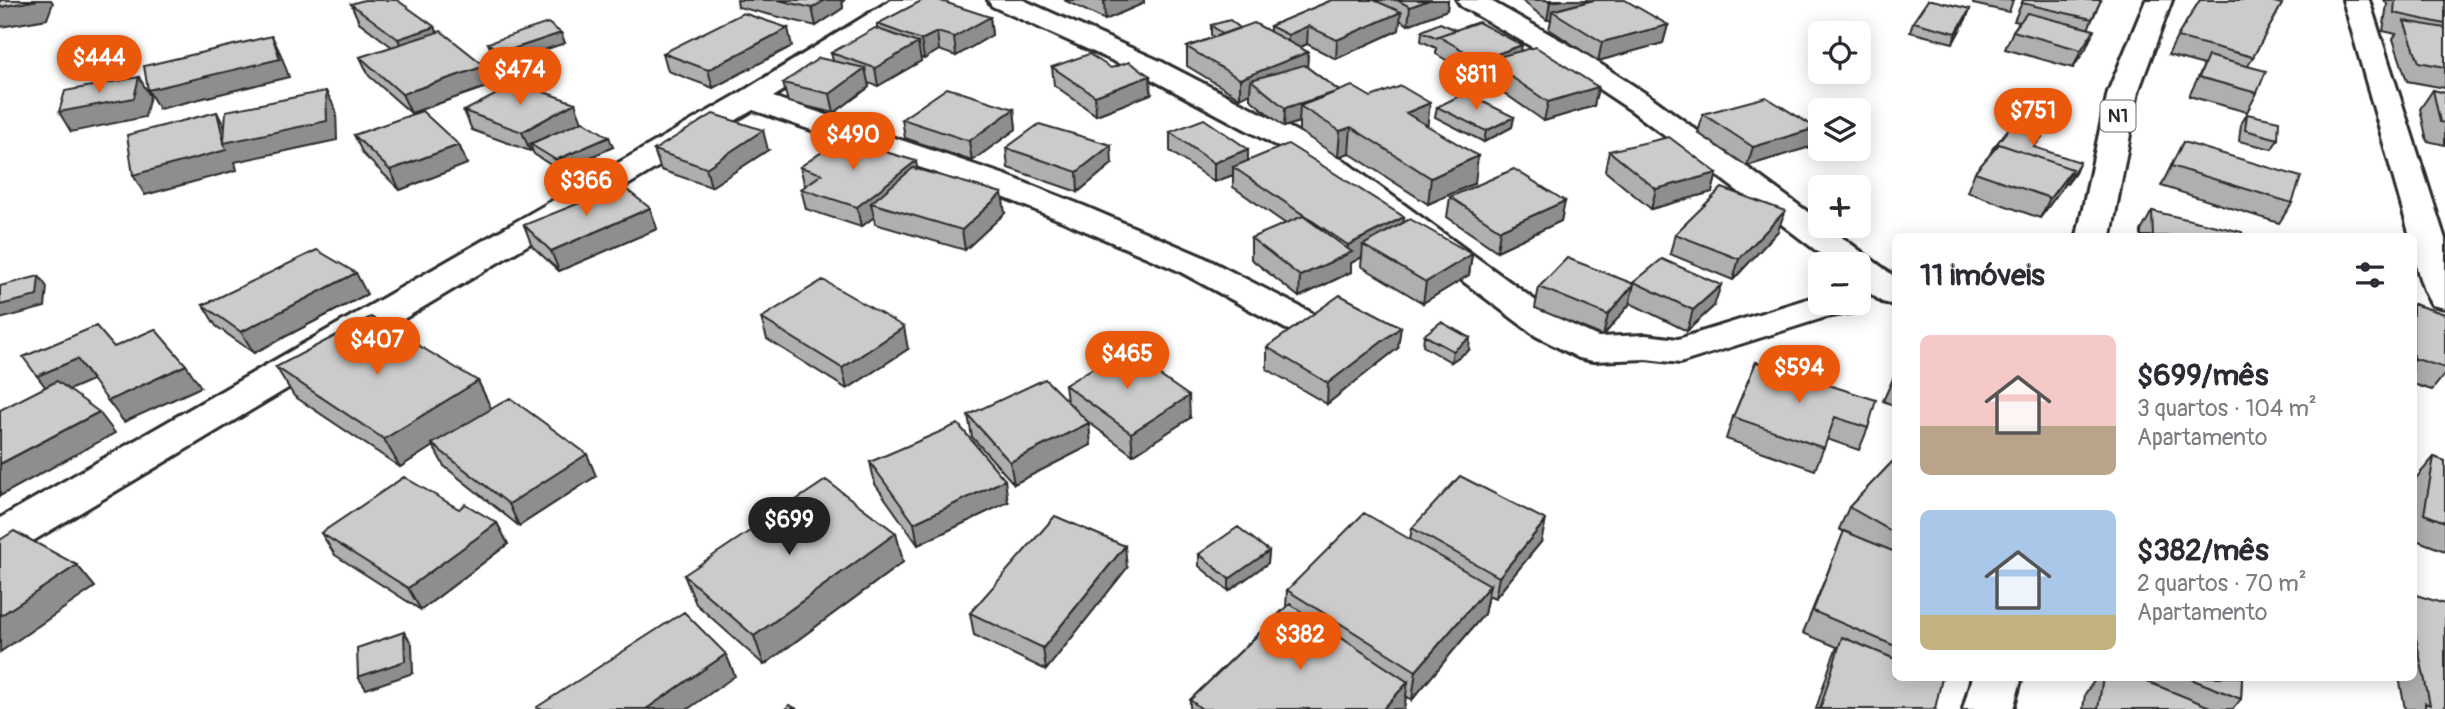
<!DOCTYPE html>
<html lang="pt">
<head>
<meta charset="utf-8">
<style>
	body { margin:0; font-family:Pangolin,sans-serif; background:#f2f2f3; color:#2b2b33; height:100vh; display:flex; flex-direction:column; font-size:26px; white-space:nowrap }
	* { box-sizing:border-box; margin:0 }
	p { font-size:23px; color:#7c7c81 }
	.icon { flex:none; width:38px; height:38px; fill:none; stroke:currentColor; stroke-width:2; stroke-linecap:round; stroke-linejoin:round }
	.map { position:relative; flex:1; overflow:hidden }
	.details { position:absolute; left:1892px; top:233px; width:525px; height:448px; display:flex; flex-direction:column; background:#fff; border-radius:10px; box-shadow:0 4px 18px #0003 }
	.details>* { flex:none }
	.tools { position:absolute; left:1808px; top:21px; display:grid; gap:14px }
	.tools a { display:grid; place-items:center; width:63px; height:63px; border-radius:10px; background:#fff; box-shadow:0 4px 18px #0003; font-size:35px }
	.price { position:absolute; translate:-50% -60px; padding:0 16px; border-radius:24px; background:#ea580c; color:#fff; font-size:23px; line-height:46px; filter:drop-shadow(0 2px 4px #0008) }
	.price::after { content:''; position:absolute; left:50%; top:42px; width:21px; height:16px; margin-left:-10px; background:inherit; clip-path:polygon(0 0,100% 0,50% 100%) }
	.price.selected { background:#222; color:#fff }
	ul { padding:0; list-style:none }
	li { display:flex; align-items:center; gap:21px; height:175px; padding:0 28px }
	li span { display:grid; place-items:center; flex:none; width:196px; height:140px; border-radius:10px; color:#555 }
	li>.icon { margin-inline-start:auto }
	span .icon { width:84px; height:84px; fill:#fffc; stroke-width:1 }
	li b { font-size:30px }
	h2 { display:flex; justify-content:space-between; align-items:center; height:84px; padding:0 28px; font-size:30px }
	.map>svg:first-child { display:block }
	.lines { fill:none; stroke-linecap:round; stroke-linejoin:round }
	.minor-casing { stroke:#2b2b2b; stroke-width:6 }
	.major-casing { stroke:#2b2b2b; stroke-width:6 }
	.minor { fill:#fff; fill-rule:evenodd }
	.major { fill:#fff; fill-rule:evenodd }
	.wall { fill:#afafaf; stroke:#2b2b2b; stroke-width:2 }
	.shaded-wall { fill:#8e8e8e; stroke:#2b2b2b; stroke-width:2 }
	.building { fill:#cbcbcb; stroke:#2b2b2b; stroke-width:2 }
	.labels { text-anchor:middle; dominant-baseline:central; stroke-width:5; stroke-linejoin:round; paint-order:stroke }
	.shield { fill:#fff; stroke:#6b6b6b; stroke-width:2 }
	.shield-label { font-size:19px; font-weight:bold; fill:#2b2b2b }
</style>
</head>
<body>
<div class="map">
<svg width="2445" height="709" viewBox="0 0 2445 709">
	<rect width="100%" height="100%" fill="#fff"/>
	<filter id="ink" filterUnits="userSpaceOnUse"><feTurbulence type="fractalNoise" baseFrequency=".0143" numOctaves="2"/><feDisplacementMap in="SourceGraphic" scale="14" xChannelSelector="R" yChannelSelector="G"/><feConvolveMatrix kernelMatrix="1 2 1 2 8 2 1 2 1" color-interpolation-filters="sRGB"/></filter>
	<g filter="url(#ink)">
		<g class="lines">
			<!-- minor casing -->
			<g class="minor-casing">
				<path id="minor" d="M891 0H922L918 6 773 97 1005 175 1084 206 1201 256 1312 313 1318 321 1312 329 1299 333 1286 329 1177 270 1060 220 983 189 753 110 16 551 0 556V518L740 93Z
					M988 0H1023L1160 61 1321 144 1562 320 1598 337 1646 335 1678 339 1820 295V303H1858V295L1864 303 1859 311 1826 317 1680 363 1646 359 1593 361 1579 358 1536 336 1299 158 1140 73 992 6Z
					M1457 0H1489L1580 51 1654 99 1820 221V226H1827L1895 277V305L1882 302 1858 284V264H1834L1632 111 1560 63 1461 6Z
					M2343 0H2369L2445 239V308L2432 305C2420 287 2413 258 2413 236H2410Z"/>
			</g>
			<!-- major casing -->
			<g class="major-casing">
				<path id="major" d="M2146 0H2172L2138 92 2111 236H2077L2108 92Z
					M1972 677H2022L2013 709H1963Z"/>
			</g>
			<!-- minor -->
			<use href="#minor" class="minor"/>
			<!-- major -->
			<use href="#major" class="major"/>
		</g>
		<!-- wall -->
		<path class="wall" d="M737 0H845L842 1 843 8 816 26 738 7Z
			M1064 0H1144V3L1105 20Z
			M1332 0H1448L1447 10 1408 25 1400 20 1399 30 1336 59 1307 44 1300 48 1308 52 1307 67 1339 91 1371 97 1430 103 1427 126 1475 183 1428 204 1349 153 1338 157 1299 131V122L1284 127 1250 99V93L1240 98 1187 66V47L1214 37 1211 35V25L1270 31V26Z
			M1521 0H1593L1668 25 1663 43 1598 61 1549 29 1551 20H1547Z
			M1974 0H2013L2009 12 1973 4Z
			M2023 0H2101L2088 29 2094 30 2086 48 2073 68 2005 49 2013 31 2019 22 2014 21Z
			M2200 0H2278L2275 2 2282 4 2248 66 2257 93 2247 112 2189 96 2204 65 2168 55 2177 37Z
			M2384 0H2445V88L2407 81 2393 39 2396 34 2383 31 2387 4Z
			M351 4 435 27 437 32 492 85 411 113 369 76 360 57 392 47 359 22Z
			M1970 9 1966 19 1953 43 1910 32 1913 22Z
			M990 17 992 35 956 56 939 50 924 59 920 57 921 61 878 86 868 83 869 87 834 113 788 102 783 83 833 61 831 53 877 29V24Z
			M1456 30 1521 51 1598 87 1594 106 1544 121 1484 79 1485 76 1478 79 1436 54V48L1421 41 1422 31Z
			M561 33 565 43 505 63 492 53 488 43Z
			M792 46 713 88 668 71 663 53Z
			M1052 67 1151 94 1096 115 1054 85Z
			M2433 90 2445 93V145L2427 141 2420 109Z
			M1437 107 1514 117 1512 127 1484 142 1435 117Z
			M1014 109 1016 129 972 161 905 138 902 119Z
			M464 111 582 122 613 147 560 171 534 154 532 150 530 151 472 130Z
			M1703 114 1816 128 1810 147 1747 166 1698 133Z
			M2247 114 2278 139 2272 149 2239 141 2241 124Z
			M1170 132 1248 149V161L1404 217 1403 222 1472 254 1469 275 1423 303 1361 266 1362 257 1351 263V272L1299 297 1251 259V238L1286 224 1233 187V175L1214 182 1170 151Z
			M354 135 459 145 467 164 400 190 363 154Z
			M2183 142 2292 203 2279 223 2161 186Z
			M1006 148 1112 164 1078 192 1008 168Z
			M1993 148H2037L2075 173 2067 184 2065 183 2062 188 2040 218 1967 192 1975 172 1989 156Z
			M654 150H768L711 187 661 170Z
			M1609 151 1717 173 1712 192 1651 209 1605 171Z
			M800 167 917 169 1005 213 965 250 875 224 874 217 861 227 806 209 801 189 805 186Z
			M1450 197 1565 201 1561 221 1497 251 1447 217Z
			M650 208 657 229 559 271 532 246 524 225Z
			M2152 211 2243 236H2141V231Z
			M1778 231 1733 280 1670 254 1675 234Z
			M1634 282 1714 306 1687 331 1630 303 1603 336 1535 308 1539 287 1634 284Z
			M367 294 254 353 216 326 203 305Z
			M2413 304 2445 314V374L2432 390 2413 384Z
			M761 318 908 349 847 389 767 339Z
			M1424 335 1469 350 1451 362 1423 346Z
			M1267 347 1398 348 1327 404 1267 369Z
			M1756 362 1868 428 1859 450 1827 439 1815 470 1726 439 1733 417Z
			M276 367 478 381 491 409 596 476 519 526 444 466 433 446 400 467 294 396Z
			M1895 374V406L1883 401Z
			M1065 385 1190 418 1133 455 1084 419 1091 445 1014 484 972 437 968 415 1067 401Z
			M2434 457 2445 461V551L2413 539V493L2416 478Z
			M1895 459V677L1935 709H1816L1832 659 1837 647 1803 633 1844 532 1839 529 1849 507Z
			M870 462 1008 502 918 545 875 484Z
			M459 509 497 523 508 544 421 610 335 555 321 533Z
			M1412 528 1541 542 1495 598 1488 595 1484 614 1412 700 1406 696 1404 709H1190V700L1286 607 1287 590 1410 539Z
			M896 533 903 562 764 665 696 604 684 575Z
			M1269 551 1268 563 1229 591 1199 566V554Z
			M1127 568 1046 670 974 635 970 613Z
			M2413 594 2445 709H2405L2399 677H2413Z
			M2097 677H2242L2241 699 2233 709H2083L2085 694Z"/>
		<!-- shaded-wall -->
		<path class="shaded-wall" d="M37 0H51L53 3 47 19 0 27V7Z
			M825 0H845L842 1 843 8 816 26 812 8Z
			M1108 0H1144V3L1105 20 1104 2Z
			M1429 0H1448L1447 10 1408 25 1410 7Z
			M1564 0H1593L1552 11 1551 20H1547L1550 2Z
			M1970 9 1966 19 1953 43 1956 33Z
			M1401 12 1399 30 1336 59 1337 40Z
			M990 17 992 35 956 56 954 37Z
			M1668 25 1663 43 1598 61 1602 42Z
			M1308 26 1307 44 1288 53V35Z
			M435 27 443 45 406 58 398 39Z
			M788 28 792 46 713 88 708 70Z
			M2094 30 2086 48 2073 68 2081 50Z
			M937 32 939 50 924 59 921 40Z
			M561 33 565 43 505 63 501 53Z
			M272 36 281 55 289 77 159 109 148 90Z
			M918 43 921 61 878 86 875 68Z
			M1522 45 1519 64 1487 60 1485 76 1478 79 1480 60Z
			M1308 52 1307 70 1251 80 1250 93 1240 98V79Z
			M485 66 492 85 411 113 402 94Z
			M865 68 869 87 834 113 830 94Z
			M1150 76 1151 94 1096 115 1095 96Z
			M139 77 150 96 145 117 71 132 59 112Z
			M1598 87 1594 106 1544 121 1548 102Z
			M326 91 336 110 337 140 235 162 237 170 145 195 133 175 217 112 227 132Z
			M1340 92 1300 106 1299 122 1284 127 1285 108Z
			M575 103 582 122 530 144 532 150 530 151 522 132Z
			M1430 103 1427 128 1406 113Z
			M1014 109 1016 129 972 161 969 141Z
			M1514 117 1512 127 1484 142 1486 131Z
			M1351 127 1349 153 1338 157 1340 131Z
			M1816 128 1810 147 1747 166 1753 147Z
			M763 130 768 150 711 187 706 168Z
			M609 137 613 147 560 171 556 160Z
			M459 145 467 164 400 190 390 170Z
			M1111 145 1112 164 1078 192 1077 172Z
			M1248 149V168L1233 167V175L1214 182V163Z
			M1478 156 1475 183 1428 204 1431 178Z
			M916 161 919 181 871 203 874 217 861 227 857 207Z
			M2080 162 2075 173 2067 184 2072 174Z
			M2072 169 2062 188 2040 218 2050 198Z
			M1717 173 1712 192 1651 209 1656 189Z
			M1002 193 1005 213 965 250 962 230Z
			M1565 201 1561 221 1497 251 1500 230Z
			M650 208 657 229 559 271 551 251Z
			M1785 211 1778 231 1733 280 1739 259Z
			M1404 217 1402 237 1363 245 1362 257 1351 263V272L1299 297 1300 276 1347 254 1348 245Z
			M1472 254 1469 275 1423 303 1426 282Z
			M356 273 367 294 254 353 241 332Z
			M39 276 47 287 45 307 0 319V305Z
			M1634 284 1629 305 1603 336 1608 315Z
			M1721 285 1714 306 1687 331 1693 310Z
			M904 327 908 349 847 389 842 368Z
			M1401 327 1398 348 1327 404 1328 383Z
			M1470 338 1469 350 1451 362 1453 351Z
			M77 359 92 380 53 397 37 376Z
			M186 365 201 387 124 422 108 401Z
			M478 381 492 410 432 444 433 446 400 467 384 439Z
			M1189 396 1190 418 1133 455 1131 433Z
			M99 412 115 433 0 496V464Z
			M1089 423 1091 445 1014 484 1010 462Z
			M587 454 596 476 519 526 509 504Z
			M1005 480 1008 502 918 545 914 523Z
			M1546 520 1541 542 1495 598 1499 577Z
			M497 523 508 544 421 610 408 588Z
			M896 533 903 562 764 665 754 636Z
			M1125 546 1127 568 1046 670 1043 648Z
			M1269 551 1268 563 1229 591V579Z
			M77 565 95 587 0 652V616Z
			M1490 585 1484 614 1412 700 1416 671Z
			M404 632 412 644 413 673 366 689 358 677Z
			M726 654 735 676 688 709H646Z
			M1408 682 1404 709H1383Z"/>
		<!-- building -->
		<path class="building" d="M0 0H37L0 7Z
			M364 0H397L435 27 398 39 351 4Z
			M778 0H825L812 8Z
			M923 0H938L990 17 954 37 937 32 921 40 877 24Z
			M1332 0H1374L1401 12 1337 40 1308 26 1288 35 1270 26Z
			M1397 0H1429L1410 7Z
			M1546 0H1564L1550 2Z
			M1594 0H1625L1668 25 1602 42 1552 11Z
			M1928 0H1932L1970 9 1956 33 1913 22Z
			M2023 0H2101L2092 19 2022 3Z
			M2200 0H2266L2282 4 2253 57 2177 37Z
			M2395 0H2445V24L2394 13Z
			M743 13 788 28 708 70 663 53Z
			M2027 13 2094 30 2081 50 2013 31Z
			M1230 20 1240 28 1222 34 1211 25Z
			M2404 21 2445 28V67L2419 62Z
			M1478 22 1522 45 1480 60 1438 36Z
			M548 23 561 33 501 53 488 43Z
			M1254 23 1308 52 1240 79 1187 47Z
			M1440 23 1456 30 1438 36 1437 38 1422 31Z
			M875 28 918 43 875 68 831 53Z
			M441 31 485 66 402 94 360 57Z
			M272 36 280 59 148 90 144 66Z
			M1536 47 1598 87 1548 102 1487 60Z
			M1089 54 1111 68 1129 62 1150 76 1095 96 1052 67Z
			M2208 56 2266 71 2257 93 2199 77Z
			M819 58 865 68 830 94 783 83Z
			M1304 65 1339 91 1285 108 1251 80Z
			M139 77 134 98 59 112 65 91Z
			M518 83 575 103 522 132 464 111Z
			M1352 86 1371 97 1401 86 1430 103 1406 113 1478 156 1431 178 1351 127 1340 131 1300 106Z
			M947 88 1014 109 969 141 902 119Z
			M2433 90 2445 93V123L2440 122Z
			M326 91 327 121 224 143 226 150 133 175 127 135 217 112 224 142 226 111Z
			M1465 93 1514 117 1486 131 1437 107Z
			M1766 97 1816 128 1753 147 1703 114Z
			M422 111 459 145 390 170 354 135Z
			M713 114 763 130 706 168 654 150Z
			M2247 114 2279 121 2278 139 2245 130Z
			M1204 119 1248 149 1214 163 1170 132Z
			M583 121 609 137 556 160 530 144Z
			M1039 124 1111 145 1077 172 1006 148Z
			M2010 127 2042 137 2034 147 2080 162 2072 174 2070 173 2072 169 1999 144 1995 148H1993Z
			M1669 137 1717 173 1656 189 1609 151Z
			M841 139 916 161 857 207 801 189 822 174 800 167Z
			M2183 142 2301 177 2292 203 2171 166Z
			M1288 144 1404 217 1348 245 1233 167Z
			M1999 144 2072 169 2050 198 1975 172Z
			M913 168 1002 193 962 230 871 203Z
			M1514 169 1565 201 1500 230 1450 197Z
			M622 186 650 208 551 251 524 225Z
			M1722 188 1785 211 1739 259 1675 234Z
			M2152 211 2242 232 2243 236H2153Z
			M1303 216 1352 252 1300 276 1251 238Z
			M1410 219 1472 254 1426 282 1363 245Z
			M317 250 356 273 241 332 203 305Z
			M1567 258 1634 284 1608 315 1539 287Z
			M1662 259 1721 285 1693 310 1634 282Z
			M39 276 37 296 0 305V286Z
			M823 280 904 327 842 368 761 318Z
			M1340 295 1401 327 1328 383 1267 347Z
			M2413 304 2445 314V368L2413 358Z
			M371 317 478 381 384 439 276 367Z
			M1441 322 1470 338 1453 351 1424 335Z
			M96 326 114 347 155 329 186 365 108 401 77 359 37 376 23 357Z
			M1123 350 1189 396 1131 433 1065 385Z
			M1756 362 1876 400 1868 428 1835 417 1824 448 1733 417Z
			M1045 379 1089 423 1010 462 968 415Z
			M57 381 99 412 0 464V410Z
			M510 398 587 454 509 504 432 444Z
			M958 424 1005 480 914 523 870 462Z
			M2434 457 2445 461V522L2424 514Z
			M1895 459V533L1849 507Z
			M1460 476 1546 520 1499 577 1412 528Z
			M404 477 459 509 465 504 497 523 408 588 321 533Z
			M826 480 896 533 754 636 684 575Z
			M1364 513 1490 585 1416 671 1287 590Z
			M1055 516 1125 546 1043 648 970 613Z
			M1238 527 1269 551 1229 579 1199 554Z
			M14 531 77 565 0 616V540Z
			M1844 531 1895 552V646L1813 611Z
			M2413 594 2445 604V709H2425V703L2430 705 2413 624Z
			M1290 604 1408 682 1383 709H1202L1190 700Z
			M684 612 726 654 646 709H538L537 707Z
			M404 632 405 661 358 677 357 648Z
			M1842 637 1895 659V677H1940L1942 678 1935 709H1820Z
			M2103 677H2136L2215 709H2098Z
			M2186 677H2242L2241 699Z
			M789 705 797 709H786Z"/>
	</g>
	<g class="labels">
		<!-- shield labels -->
		<rect class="shield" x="2100.5" y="100.5" width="35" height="31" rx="5"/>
		<g class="shield-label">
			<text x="2118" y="116">N1</text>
		</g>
	</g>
</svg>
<div class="tools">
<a><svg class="icon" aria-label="locate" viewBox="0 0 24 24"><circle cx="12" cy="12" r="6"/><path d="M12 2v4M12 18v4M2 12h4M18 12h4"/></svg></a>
<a><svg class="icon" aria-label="layers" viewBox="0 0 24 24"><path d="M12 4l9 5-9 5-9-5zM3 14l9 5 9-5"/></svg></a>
<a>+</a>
<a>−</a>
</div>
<b class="price" style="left:99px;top:95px">$444</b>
<b class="price" style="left:520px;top:107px">$474</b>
<b class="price" style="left:1476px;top:112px">$811</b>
<b class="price" style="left:2033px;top:148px">$751</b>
<b class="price" style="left:853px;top:172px">$490</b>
<b class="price" style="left:586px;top:218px">$366</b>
<b class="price" style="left:377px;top:377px">$407</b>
<b class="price" style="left:1127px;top:391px">$465</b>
<b class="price" style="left:1799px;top:405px">$594</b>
<b class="price selected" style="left:789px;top:557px">$699</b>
<b class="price" style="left:1300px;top:672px">$382</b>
<section class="details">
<h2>11 imóveis<svg class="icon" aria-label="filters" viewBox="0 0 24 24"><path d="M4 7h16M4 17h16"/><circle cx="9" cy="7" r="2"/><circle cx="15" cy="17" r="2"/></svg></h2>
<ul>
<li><span style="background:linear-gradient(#f6c9c9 65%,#b9a48a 0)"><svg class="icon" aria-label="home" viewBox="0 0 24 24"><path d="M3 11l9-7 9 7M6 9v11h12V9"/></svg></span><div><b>$699/mês</b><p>3 quartos · 104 m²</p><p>Apartamento</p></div></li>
<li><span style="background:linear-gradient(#a9c7e8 75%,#c2b280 0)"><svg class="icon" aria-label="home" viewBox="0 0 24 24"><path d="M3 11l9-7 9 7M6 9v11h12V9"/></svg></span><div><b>$382/mês</b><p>2 quartos · 70 m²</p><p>Apartamento</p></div></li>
</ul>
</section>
</div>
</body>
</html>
